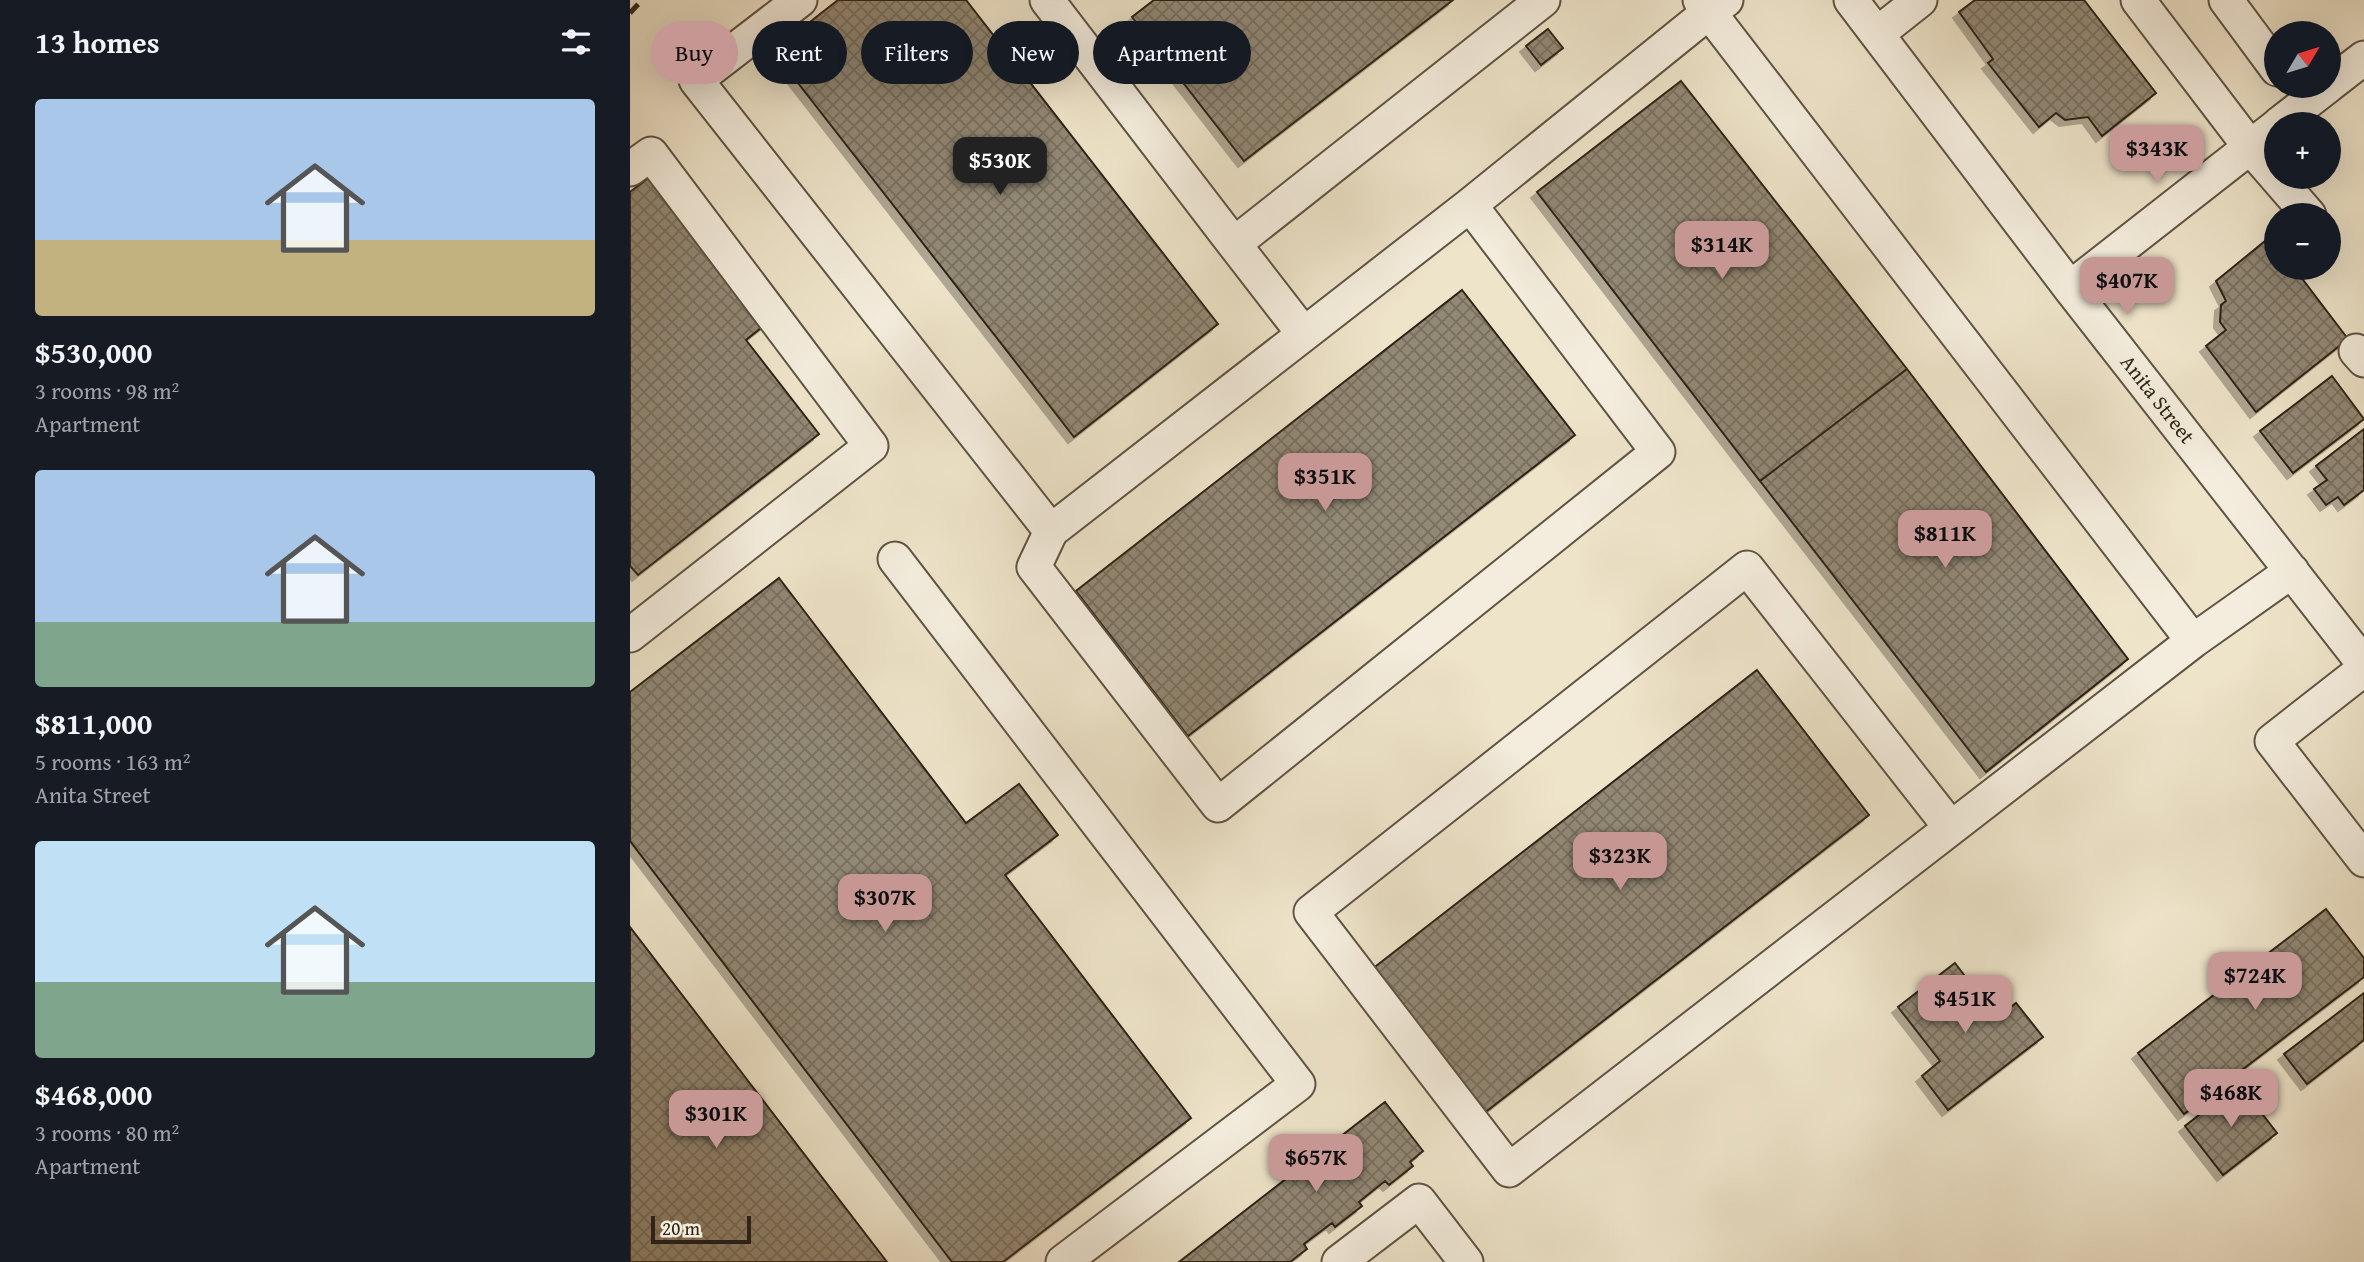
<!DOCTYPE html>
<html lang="en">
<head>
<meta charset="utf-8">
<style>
	body { margin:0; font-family:"Gentium Book Plus",serif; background:#242831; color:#f1f3f6; height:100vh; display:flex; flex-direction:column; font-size:26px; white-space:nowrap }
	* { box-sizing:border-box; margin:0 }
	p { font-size:23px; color:#9ea1a6 }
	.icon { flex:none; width:38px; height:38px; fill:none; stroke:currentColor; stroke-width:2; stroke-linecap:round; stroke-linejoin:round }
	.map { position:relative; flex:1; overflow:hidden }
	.drawer { display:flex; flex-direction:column; background:#171b24; width:630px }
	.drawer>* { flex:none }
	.banner { position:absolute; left:21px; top:21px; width:665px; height:63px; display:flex; gap:14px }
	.needle { width:46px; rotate:52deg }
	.fabs { position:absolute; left:1634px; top:21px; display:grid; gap:14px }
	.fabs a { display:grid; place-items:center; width:77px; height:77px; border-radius:50%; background:#171b24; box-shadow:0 7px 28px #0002; font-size:35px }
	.scale { position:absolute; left:21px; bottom:18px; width:100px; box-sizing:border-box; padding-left:7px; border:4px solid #2f2417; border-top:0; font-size:19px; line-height:24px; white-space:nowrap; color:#2f2417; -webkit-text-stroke:5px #f4eddd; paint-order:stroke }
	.price { position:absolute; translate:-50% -60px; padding:0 16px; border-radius:14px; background:#c59692; color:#111; font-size:23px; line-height:46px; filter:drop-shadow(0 2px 4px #0008) }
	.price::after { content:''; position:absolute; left:50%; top:42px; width:21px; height:16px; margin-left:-10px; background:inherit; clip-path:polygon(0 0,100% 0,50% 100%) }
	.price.current { background:#222; color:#fff }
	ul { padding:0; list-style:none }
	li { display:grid; align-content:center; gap:14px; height:371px; padding:0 35px }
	li span { display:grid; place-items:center; height:217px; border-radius:7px; color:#555 }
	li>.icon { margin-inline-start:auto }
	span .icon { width:126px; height:126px; fill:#fffc; stroke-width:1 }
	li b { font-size:30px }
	h2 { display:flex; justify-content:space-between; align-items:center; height:84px; padding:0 35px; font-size:30px }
	.chip { padding:0 24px; border-radius:32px; background:#171b24; box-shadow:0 7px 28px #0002; font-size:24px; line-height:63px }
	.chip.current { background:#c59692; color:#111 }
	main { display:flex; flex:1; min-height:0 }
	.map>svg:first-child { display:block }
	.building { fill:url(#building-cross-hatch); stroke:#2f2417; stroke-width:2; filter:url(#shadow) }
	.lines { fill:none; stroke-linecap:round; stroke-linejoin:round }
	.minor-casing { stroke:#5f5444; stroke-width:37 }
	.minor { stroke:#f4eddd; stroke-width:33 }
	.rail { stroke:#2f2417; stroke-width:5; stroke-dasharray:12 12; stroke-linecap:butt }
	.labels { text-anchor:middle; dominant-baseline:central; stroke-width:5; stroke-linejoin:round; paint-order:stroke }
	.street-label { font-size:21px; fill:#2f2417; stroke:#f4eddd }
</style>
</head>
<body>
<main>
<section class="drawer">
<h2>13 homes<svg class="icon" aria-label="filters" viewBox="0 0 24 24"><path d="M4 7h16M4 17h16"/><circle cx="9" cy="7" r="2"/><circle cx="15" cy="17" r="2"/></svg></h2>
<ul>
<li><span style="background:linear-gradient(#a9c7e8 65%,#c2b280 0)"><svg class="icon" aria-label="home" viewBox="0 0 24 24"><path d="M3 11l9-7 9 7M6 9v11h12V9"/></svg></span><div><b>$530,000</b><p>3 rooms · 98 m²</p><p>Apartment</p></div></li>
<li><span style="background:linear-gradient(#a9c7e8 70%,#7fa58c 0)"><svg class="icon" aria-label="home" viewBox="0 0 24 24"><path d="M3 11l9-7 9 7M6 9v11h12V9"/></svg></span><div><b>$811,000</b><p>5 rooms · 163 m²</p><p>Anita Street</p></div></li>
<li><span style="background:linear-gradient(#bfe0f5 65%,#7fa58c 0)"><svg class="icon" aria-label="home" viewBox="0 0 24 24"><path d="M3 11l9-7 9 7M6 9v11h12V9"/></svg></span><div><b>$468,000</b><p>3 rooms · 80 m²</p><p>Apartment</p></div></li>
</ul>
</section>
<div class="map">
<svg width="1734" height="1262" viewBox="0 0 1734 1262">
	<defs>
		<pattern id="building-cross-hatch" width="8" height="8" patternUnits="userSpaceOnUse" patternTransform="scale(1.75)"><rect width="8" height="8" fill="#928874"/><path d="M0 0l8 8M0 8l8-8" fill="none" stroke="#786f5e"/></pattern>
		<filter id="shadow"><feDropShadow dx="-6" dy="6" stdDeviation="0" flood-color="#0004"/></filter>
	</defs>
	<rect width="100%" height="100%" fill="#eee4ca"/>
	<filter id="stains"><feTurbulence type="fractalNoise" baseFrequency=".00286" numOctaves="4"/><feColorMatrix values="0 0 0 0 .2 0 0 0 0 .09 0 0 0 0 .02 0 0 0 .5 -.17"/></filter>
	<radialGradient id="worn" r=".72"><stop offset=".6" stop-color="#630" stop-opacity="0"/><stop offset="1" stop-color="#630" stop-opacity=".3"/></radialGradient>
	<!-- building -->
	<path class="building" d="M208 0H336L588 324 444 437 143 51Z
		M524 0H823L614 161 502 17Z
		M1345 0H1454L1526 93 1472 136 1458 117 1435 120 1426 113 1409 127 1358 63 1363 59 1329 12Z
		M918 29 933 48 911 65 896 46Z
		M1051 81 1277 369 1130 481 907 192Z
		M21 176 136 324 116 340 189 434 8 575 0 566V192Z
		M1640 237 1647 246V268H1664L1718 339 1626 412 1576 346 1596 330 1590 322 1591 305 1596 301 1586 281Z
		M832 290 945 435 558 736 446 591Z
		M1277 369 1498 659 1356 772 1130 481Z
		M1702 376 1734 419 1663 473 1630 431Z
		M1734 429V490L1714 505 1708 497 1696 505 1684 489 1697 480 1686 466Z
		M149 578 336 823 389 784 428 835 375 875 561 1118 373 1262H322L0 841V692Z
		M1127 670 1239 815 853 1114 741 970Z
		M1696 909 1734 958V977L1554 1114 1508 1053Z
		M0 927 257 1262H0Z
		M1325 963 1367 1018 1386 1003 1413 1037 1318 1110 1292 1076 1310 1061 1268 1007Z
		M1734 993V1040L1677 1084 1654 1054Z
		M1609 1084 1647 1133 1593 1175 1555 1126Z
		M755 1102 793 1151 780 1162 783 1166 759 1185 755 1181 729 1202 732 1206 705 1227 702 1223 674 1244 677 1249 660 1262H549Z"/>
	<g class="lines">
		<!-- minor casing -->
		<g class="minor-casing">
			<path id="minor" d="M170 0 66 80 421 531
				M417 0 604 244
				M1096 0 1079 12 1563 641 1662 571
				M1221 0 1440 288 1734 664
				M1508 0 1620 147 1679 215
				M1596 0 1647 69
				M1247 34 1290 0
				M1699 85 1734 58
				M1649 124 1698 86
				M0 169 21 154 241 446 0 635
				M840 205 1028 452 588 805 404 567 421 531 840 205 1079 12 1070 0
				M1440 288 1647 126
				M673 333 604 244 913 0
				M1726 351 1734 360
				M265 559 668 1084 433 1262
				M1734 669 1642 741 1734 860
				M1321 828 1117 568 681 912 879 1170 1563 641
				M709 1262 789 1201 836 1262"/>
		</g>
		<!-- minor -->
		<use href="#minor" class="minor"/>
		<!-- rail -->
		<path class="rail" d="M0 13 12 0"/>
	</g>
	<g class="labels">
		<!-- street labels -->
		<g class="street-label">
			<text transform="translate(1528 399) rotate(52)">Anita Street</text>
		</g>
	</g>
	<rect width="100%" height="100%" filter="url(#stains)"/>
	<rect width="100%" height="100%" fill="url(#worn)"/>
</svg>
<div class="fabs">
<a><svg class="needle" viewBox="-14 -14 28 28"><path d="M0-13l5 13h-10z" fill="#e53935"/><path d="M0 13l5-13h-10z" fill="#9ea1a6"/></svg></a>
<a>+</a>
<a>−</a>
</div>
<div class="scale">20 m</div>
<b class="price" style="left:1527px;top:185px">$343K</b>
<b class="price current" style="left:370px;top:197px">$530K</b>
<b class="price" style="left:1092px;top:281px">$314K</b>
<b class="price" style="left:1497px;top:317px">$407K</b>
<b class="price" style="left:695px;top:513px">$351K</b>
<b class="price" style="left:1315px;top:570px">$811K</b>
<b class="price" style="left:990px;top:892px">$323K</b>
<b class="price" style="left:255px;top:934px">$307K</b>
<b class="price" style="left:1625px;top:1012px">$724K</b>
<b class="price" style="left:1335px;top:1035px">$451K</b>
<b class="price" style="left:1601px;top:1129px">$468K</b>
<b class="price" style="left:86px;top:1150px">$301K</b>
<b class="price" style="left:686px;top:1194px">$657K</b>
<div class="banner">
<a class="chip current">Buy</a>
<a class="chip">Rent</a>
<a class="chip">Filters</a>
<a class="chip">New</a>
<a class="chip">Apartment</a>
</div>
</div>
</main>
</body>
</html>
